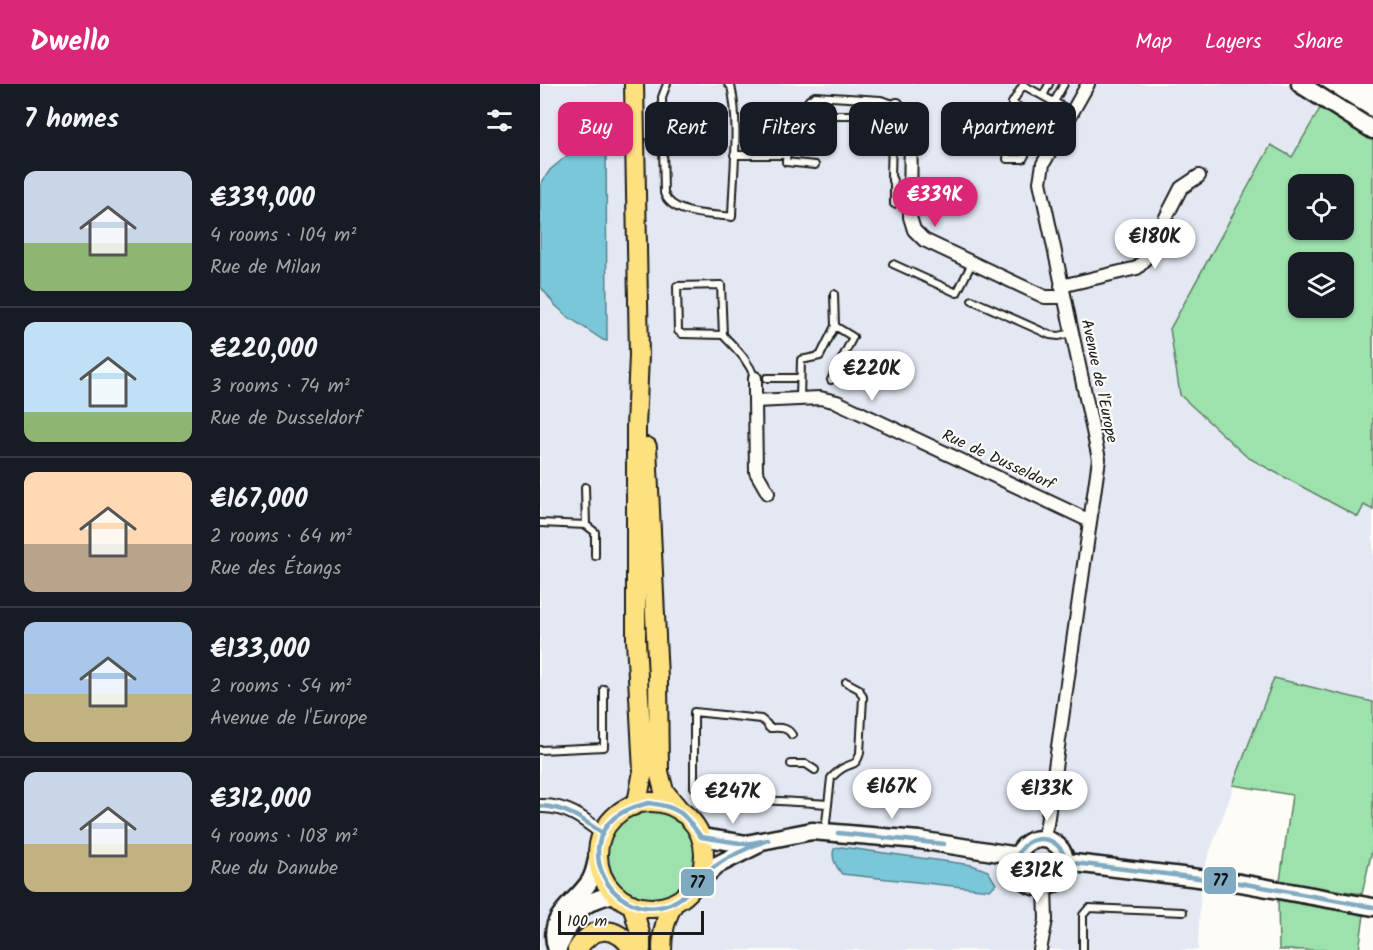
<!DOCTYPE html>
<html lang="en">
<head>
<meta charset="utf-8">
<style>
	body { margin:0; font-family:Kalam,sans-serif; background:#20242c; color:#f1f3f6; height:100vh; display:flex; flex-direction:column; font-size:22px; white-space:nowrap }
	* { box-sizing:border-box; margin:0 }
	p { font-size:20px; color:#9ea1a6 }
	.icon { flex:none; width:33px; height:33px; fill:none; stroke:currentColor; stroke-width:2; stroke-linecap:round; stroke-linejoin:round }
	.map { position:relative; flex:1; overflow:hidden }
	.details { display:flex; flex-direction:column; background:#171b24; width:540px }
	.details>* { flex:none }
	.banner { position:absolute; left:18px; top:18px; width:570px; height:54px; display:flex; gap:12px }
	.controls { position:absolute; left:748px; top:90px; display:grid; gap:12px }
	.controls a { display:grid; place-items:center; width:66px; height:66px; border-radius:12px; background:#171b24; box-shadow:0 2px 4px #0004; font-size:30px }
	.scale { position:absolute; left:18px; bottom:15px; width:146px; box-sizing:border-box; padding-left:6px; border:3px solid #1c1c1c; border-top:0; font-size:16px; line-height:21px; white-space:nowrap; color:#1c1c1c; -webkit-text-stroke:4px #fdfcf7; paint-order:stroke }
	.price { position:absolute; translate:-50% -51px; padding:0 14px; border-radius:21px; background:#fff; color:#222; font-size:20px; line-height:39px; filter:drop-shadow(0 2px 3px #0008) }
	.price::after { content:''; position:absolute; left:50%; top:36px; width:18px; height:14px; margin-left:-9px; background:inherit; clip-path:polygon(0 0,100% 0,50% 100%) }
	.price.selected { background:#db2777; color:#fff }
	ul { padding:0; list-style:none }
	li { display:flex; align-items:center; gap:18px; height:150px; padding:0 24px }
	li+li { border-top:2px solid #363941 }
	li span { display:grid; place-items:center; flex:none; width:168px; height:120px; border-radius:12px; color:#555 }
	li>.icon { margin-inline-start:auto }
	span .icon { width:72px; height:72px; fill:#fffc; stroke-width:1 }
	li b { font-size:26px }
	h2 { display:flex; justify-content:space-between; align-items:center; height:72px; padding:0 24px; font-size:26px }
	.tag { padding:0 21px; border-radius:12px; background:#171b24; box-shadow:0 2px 4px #0004; font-size:21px; line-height:54px }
	.tag.selected { background:#db2777; color:#fff }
	header { display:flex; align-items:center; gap:36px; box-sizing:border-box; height:84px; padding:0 30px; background:#db2777; color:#fff }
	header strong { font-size:28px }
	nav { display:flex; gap:33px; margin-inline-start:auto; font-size:21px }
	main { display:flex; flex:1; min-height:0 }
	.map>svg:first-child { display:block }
	.built { fill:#e3e8f3 }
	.green { fill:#9de1ad; stroke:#5c7e64; stroke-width:1.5; fill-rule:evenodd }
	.water { fill:#7ac7d9; stroke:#54838d; stroke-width:1.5 }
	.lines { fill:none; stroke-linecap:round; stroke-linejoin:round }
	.lane-casing { stroke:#1c1c1c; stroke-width:10 }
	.street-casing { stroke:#1c1c1c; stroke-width:16 }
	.secondary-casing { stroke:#1c1c1c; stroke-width:21 }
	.primary-casing { stroke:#1c1c1c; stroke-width:22 }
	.lane { stroke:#fdfcf7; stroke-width:6 }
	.street { stroke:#fdfcf7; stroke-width:12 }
	.secondary { stroke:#fdfcf7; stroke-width:16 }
	.primary { stroke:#fde080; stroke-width:18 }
	.bus-1-casing { stroke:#fdfcf7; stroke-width:9 }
	.bus-1 { stroke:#80aac1; stroke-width:4.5 }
	.labels { text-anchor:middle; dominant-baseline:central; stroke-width:4.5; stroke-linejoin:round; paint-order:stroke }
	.street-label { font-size:16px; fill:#1c1c1c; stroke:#fdfcf7 }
	.line-badge { stroke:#fdfcf7; stroke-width:2 }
	.pale-badge-label { font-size:16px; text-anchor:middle; font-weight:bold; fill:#111 }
</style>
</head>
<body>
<header>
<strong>Dwello</strong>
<nav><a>Map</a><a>Layers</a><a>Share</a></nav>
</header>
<main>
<section class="details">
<h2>7 homes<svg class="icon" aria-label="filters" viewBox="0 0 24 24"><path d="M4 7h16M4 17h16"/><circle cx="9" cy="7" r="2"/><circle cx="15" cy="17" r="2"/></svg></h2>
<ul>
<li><span style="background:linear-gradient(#c9d6e8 60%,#8fb573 0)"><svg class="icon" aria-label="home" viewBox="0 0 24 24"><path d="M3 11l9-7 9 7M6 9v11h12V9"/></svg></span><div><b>€339,000</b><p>4 rooms · 104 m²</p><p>Rue de Milan</p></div></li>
<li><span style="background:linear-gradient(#bfe0f5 75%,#8fb573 0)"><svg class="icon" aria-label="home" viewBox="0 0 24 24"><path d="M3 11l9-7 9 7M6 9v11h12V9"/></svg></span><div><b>€220,000</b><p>3 rooms · 74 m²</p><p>Rue de Dusseldorf</p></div></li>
<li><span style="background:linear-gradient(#ffd9b3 60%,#b9a48a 0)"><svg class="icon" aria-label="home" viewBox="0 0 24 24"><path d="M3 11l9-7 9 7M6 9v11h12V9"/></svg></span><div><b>€167,000</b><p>2 rooms · 64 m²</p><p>Rue des Étangs</p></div></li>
<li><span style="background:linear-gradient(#a9c7e8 60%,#c2b280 0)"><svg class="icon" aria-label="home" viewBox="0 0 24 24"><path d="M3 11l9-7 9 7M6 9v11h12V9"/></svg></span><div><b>€133,000</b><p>2 rooms · 54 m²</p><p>Avenue de l'Europe</p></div></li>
<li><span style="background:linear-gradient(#c9d6e8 60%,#c2b280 0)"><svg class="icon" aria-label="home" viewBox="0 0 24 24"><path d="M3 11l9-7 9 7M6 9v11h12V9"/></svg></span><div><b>€312,000</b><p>4 rooms · 108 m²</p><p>Rue du Danube</p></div></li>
</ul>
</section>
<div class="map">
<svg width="833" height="866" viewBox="0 0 833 866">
	<rect width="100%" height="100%" fill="#fdfcf7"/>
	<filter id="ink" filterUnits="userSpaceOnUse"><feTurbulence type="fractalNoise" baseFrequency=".0167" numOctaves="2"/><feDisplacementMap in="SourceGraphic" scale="12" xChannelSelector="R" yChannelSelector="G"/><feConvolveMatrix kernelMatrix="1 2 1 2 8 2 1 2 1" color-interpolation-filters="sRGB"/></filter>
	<g filter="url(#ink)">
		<!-- built -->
		<path class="built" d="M0 0H749L782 21 752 73 732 61 640 311 707 373 818 433 824 421 833 426V618L734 594 661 792 658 866H0Z"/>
		<!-- green -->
		<path class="green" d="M782 21 833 55V426L824 421 818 433 707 373 640 311 630 245 731 61 752 73ZM759 100H804V146H759ZM759 178H804V224H759Z
			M734 594 833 618V762L822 810 740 797 752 711 693 701Z
			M66 770a45 45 0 1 1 90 0a45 45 0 1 1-90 0Z
			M738 816 824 831 819 866H739Z"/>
		<!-- water -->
		<path class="water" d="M66 54 67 257 63 256 27 232 15 221 0 202V101L10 86 36 64 47 58Z
			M301 763 432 781 448 787 456 800 450 806 302 790C296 783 291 774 294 765Z"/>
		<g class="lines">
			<!-- lane casing -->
			<g class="lane-casing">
				<path id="lane" d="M127 0 122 13 124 109C132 132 172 130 192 133 193 92 200 40 191 2L188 0
					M503 12 509 0
					M514 18 524 0
					M472 19 503 37 483 75H467L472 19 483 1 532 28
					M294 31H334L333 54 371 55
					M352 54 351 92 354 99V120
					M194 71H247
					M275 81 246 78 248 44 269 16 275 12 341 16 357 21
					M353 180 417 209 432 179
					M432 216 510 251 519 252 532 249
					M183 251 142 250 138 247 137 202 181 201 183 251C197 266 207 274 215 294
					M227 294H260
					M291 296 313 253 295 242
					M260 315 261 276 280 272 295 242 294 210
					M0 439 46 441 45 403
					M46 441 55 448V472
					M252 651C247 642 238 644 229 644L227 640 221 635 154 628V703C167 717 264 717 288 720
					M0 666 64 663V605
					M251 680H266L275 686
					M285 747 291 694C294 691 299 686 303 684 313 678 316 683 320 669L323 613 319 605 306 598
					M543 866V831L549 824 643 828"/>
			</g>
			<!-- street casing -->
			<g class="street-casing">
				<path id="street" d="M357 21 371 41 370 133 374 146 384 156 505 213H524
					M521 202 597 184 603 178 641 104 659 92
					M215 317V294
					M228 409 216 388 215 317 280 314 297 318 550 437
					M0 722C26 721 43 734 63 750
					M503 755 507 740 559 375 500 98 503 80 548 0
					M500 866 506 836 505 803"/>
			</g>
			<!-- secondary casing -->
			<g class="secondary-casing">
				<path id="secondary" d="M760 0 833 46
					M161 753 206 760 272 747 379 756 478 772
					M477 779a24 24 0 1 1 48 0a24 24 0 1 1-48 0Z
					M526 778 700 799 833 823
					M156 800 177 781 217 761
					M17 866C5 831 34 822 50 797 55 789 56 780 58 770
					M17 866C34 834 35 818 75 810"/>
			</g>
			<!-- primary casing -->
			<g class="primary-casing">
				<path id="primary" d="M107 363 118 594 119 688 124 707 142 729
					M58 771a53 53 0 1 1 106 0a53 53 0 1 1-106 0Z
					M93 722 98 714 103 687 96 556V343L99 271 94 0
					M92 820 101 853V866
					M37 866C53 840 77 841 93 866
					M122 866C122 848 125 834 134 819"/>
			</g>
			<!-- lane -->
			<use href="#lane" class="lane"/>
			<!-- street -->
			<use href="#street" class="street"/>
			<!-- secondary -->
			<use href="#secondary" class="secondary"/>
			<!-- primary -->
			<use href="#primary" class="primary"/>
			<!-- bus-1 casing -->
			<g class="bus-1-casing">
				<path id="bus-1" d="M109 719C139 723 144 729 161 753L206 760 228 756C209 763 191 771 174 783 155 797 145 819 119 823 70 831 36 765 75 733 86 725 97 722 109 719Z
					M0 722C26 723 43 735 63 750
					M298 749 404 760
					M298 749 404 760
					M477 779a24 24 0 1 1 48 0a24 24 0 1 1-48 0Z
					M526 778 700 799 833 823"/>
			</g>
			<!-- bus-1 -->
			<use href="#bus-1" class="bus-1"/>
		</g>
	</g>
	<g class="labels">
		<!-- street labels -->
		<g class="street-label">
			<text transform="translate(559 297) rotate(78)">Avenue de l'Europe</text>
			<text transform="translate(458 376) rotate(25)">Rue de Dusseldorf</text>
		</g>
	</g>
	<g class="line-badge">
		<rect x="663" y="782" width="34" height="29" rx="6" fill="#80aac1"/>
		<rect x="140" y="784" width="35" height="29" rx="6" fill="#80aac1"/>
	</g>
	<g class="pale-badge-label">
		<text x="680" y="802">77</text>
		<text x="157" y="804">77</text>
	</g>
</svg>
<div class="controls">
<a><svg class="icon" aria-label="locate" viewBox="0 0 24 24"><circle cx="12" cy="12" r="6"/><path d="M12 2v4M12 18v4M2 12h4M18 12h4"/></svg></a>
<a><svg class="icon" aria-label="layers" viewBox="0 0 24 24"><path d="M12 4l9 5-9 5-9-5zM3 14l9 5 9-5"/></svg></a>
</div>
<div class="scale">100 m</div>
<b class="price selected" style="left:395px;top:144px">€339K</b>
<b class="price" style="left:615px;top:186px">€180K</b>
<b class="price" style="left:332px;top:318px">€220K</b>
<b class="price" style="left:352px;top:736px">€167K</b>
<b class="price" style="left:507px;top:738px">€133K</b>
<b class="price" style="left:193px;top:741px">€247K</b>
<b class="price" style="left:497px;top:820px">€312K</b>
<div class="banner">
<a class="tag selected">Buy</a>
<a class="tag">Rent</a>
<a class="tag">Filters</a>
<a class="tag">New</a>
<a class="tag">Apartment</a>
</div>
</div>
</main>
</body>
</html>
